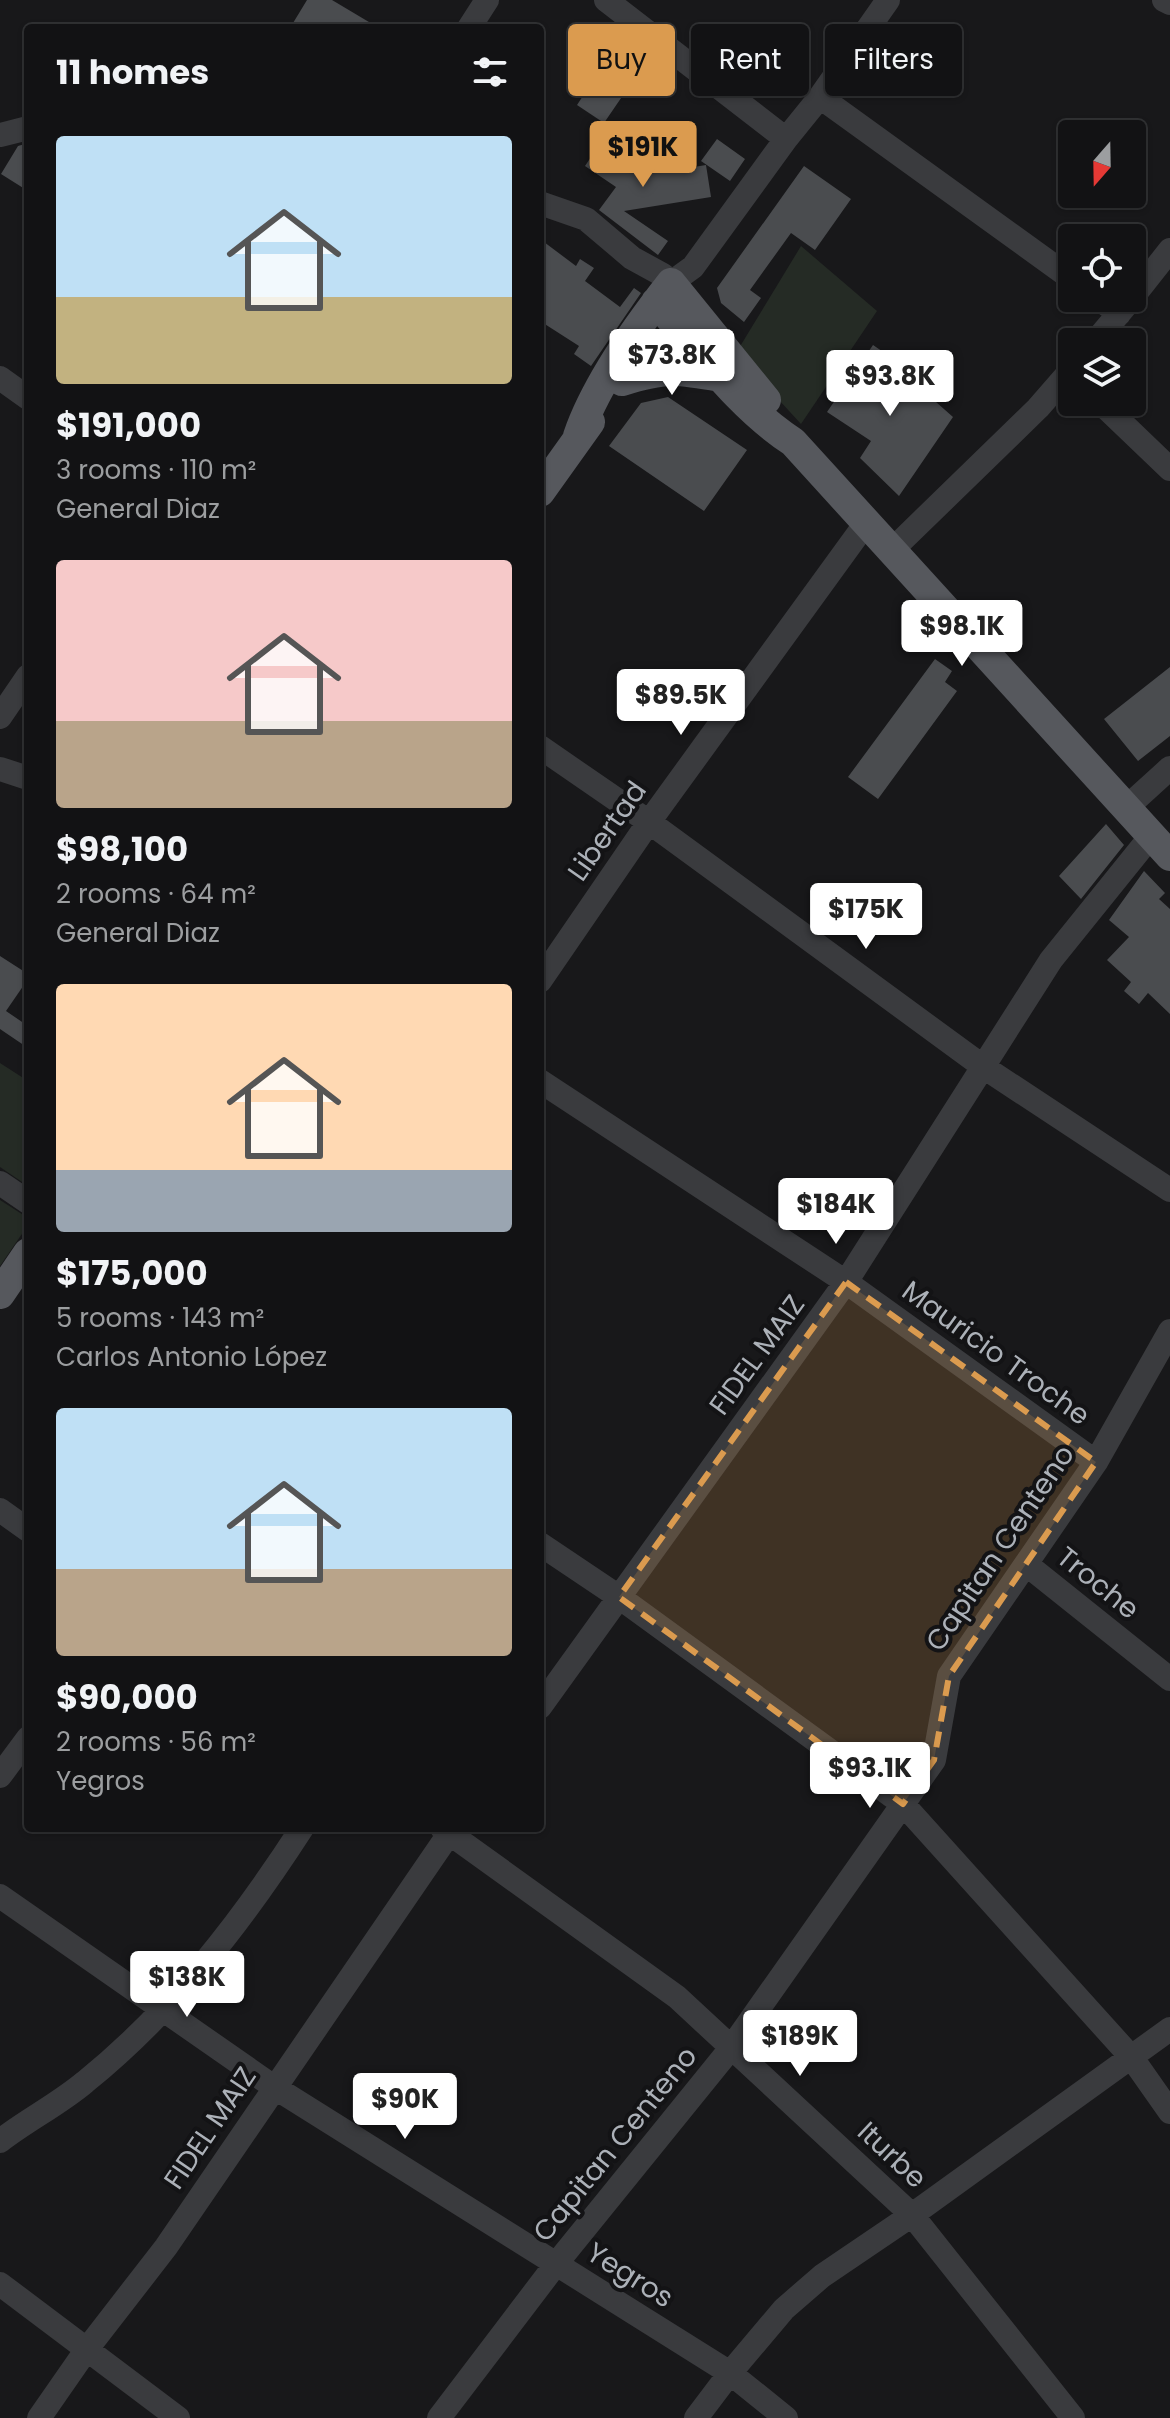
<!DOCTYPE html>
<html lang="en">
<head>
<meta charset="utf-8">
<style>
	body { margin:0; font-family:Poppins,sans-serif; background:#1f2022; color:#f1f3f6; height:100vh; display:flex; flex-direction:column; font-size:30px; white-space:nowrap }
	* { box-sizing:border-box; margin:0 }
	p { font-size:26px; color:#9c9ea0 }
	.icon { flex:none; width:44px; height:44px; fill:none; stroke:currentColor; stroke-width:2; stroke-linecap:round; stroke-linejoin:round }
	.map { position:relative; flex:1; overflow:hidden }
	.panel { position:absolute; left:24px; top:24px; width:520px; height:1808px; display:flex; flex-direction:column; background:#121214; border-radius:8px; box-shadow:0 2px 6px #0004,0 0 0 2px #313234 }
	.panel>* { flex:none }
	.hud { position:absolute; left:568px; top:24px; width:482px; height:72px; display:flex; gap:16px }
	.needle { width:52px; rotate:200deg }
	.tools { position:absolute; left:1058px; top:120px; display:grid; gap:16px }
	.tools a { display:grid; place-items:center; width:88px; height:88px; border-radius:8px; background:#121214; box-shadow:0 2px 6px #0004,0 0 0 2px #313234; font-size:40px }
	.price { position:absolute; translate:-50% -68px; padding:0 18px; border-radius:8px; background:#fff; color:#222; font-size:26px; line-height:52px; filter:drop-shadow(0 2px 4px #0008) }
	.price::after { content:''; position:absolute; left:50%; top:48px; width:24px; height:18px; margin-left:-12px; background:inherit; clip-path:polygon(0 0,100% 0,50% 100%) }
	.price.current { background:#db9b4f; color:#111 }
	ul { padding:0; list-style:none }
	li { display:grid; align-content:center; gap:16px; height:424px; padding:0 32px }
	li span { display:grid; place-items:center; height:248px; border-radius:8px; color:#555 }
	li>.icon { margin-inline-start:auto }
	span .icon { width:144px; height:144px; fill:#fffc; stroke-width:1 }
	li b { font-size:34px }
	h2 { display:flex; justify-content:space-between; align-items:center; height:96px; padding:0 32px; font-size:34px }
	.pill { padding:0 28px; border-radius:8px; background:#121214; box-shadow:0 2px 6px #0004,0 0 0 2px #313234; font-size:28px; line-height:72px }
	.pill.current { background:#db9b4f; color:#111 }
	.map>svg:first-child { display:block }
	.green { fill:#252b25 }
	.building { fill:#4a4c4f }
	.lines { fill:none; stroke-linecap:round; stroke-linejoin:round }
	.minor { stroke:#3a3b3e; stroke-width:24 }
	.major { stroke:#56585d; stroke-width:30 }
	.marked { fill:#db9b4f; fill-opacity:0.2; stroke:#db9b4f; stroke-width:6; stroke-dasharray:16 10; stroke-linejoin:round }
	.labels { text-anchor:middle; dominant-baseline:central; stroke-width:8; stroke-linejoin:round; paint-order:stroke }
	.street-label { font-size:28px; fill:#acb1b8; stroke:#131315 }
</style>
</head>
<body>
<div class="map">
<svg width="1170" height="2418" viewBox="0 0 1170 2418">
	<rect width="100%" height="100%" fill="#18181a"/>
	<!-- green -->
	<path class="green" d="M801 246 877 311 801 424 736 353Z
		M0 1063 28 1081V1186L0 1167Z
		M0 1200 28 1218V1225L0 1266Z"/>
	<!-- building -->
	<path class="building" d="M307 0H332L379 28H290Z
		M617 44 645 63 604 123 577 105Z
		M605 136 658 173 706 165 711 197 624 211 668 241 658 255 599 210 616 187 585 166Z
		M717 139 745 159 730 181 701 161Z
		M28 143V191L1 174 18 146Z
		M804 166 851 199 815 250 791 233 750 290 761 298 744 322 721 303 717 288Z
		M540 239 576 266 580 259 594 268 585 281 620 307 634 288 641 293 591 366 574 354 579 346 540 321Z
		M873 345 914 373 910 379 953 417 899 496 860 458 871 441 827 412Z
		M668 397 747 450 704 511 609 446 641 403Z
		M935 659 952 671 945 682 957 691 878 799 848 777Z
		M1170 667V736L1138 761 1104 719Z
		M1106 824 1124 845 1081 899 1059 876Z
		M1144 871 1165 893 1159 899 1170 909V1014L1148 993 1139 1004 1124 991 1131 982 1107 960 1129 937 1109 920Z
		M0 956 28 974V979L6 1011 28 1026V1048L0 1029Z"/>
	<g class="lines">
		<!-- minor -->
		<path class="minor" d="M606 0 786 139
			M1164 0 1170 3
			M469 28 487 0
			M820 97 1072 279
			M0 135 28 128
			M540 203 586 219 632 258 663 275 671 283 693 267 786 139 820 97 888 0
			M1098 298 1119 314
			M1132 298 1170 250
			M1095 342 1132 298
			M0 378 28 398
			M1100 402 1170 469
			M890 552 1038 408 1072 369
			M0 717 28 676
			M540 747 649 822 985 1068 1170 1190
			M0 769 28 778
			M1126 808 1170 768
			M540 981 649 822 866 523
			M540 1081 846 1282 1096 1462
			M0 1183 28 1202
			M0 1510 28 1530
			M540 1544 619 1597 903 1804 1132 2058 1170 2112
			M1026 1564 1170 1679
			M540 1707 846 1282 1051 960 1151 836
			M0 1776 28 1738
			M442 1828 677 1997 912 2215 1073 2418
			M0 1896 274 2087 730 2373 786 2418
			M0 2141C27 2120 59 2104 85 2082 172 2012 242 1921 302 1828
			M0 2284 178 2418
			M39 2418 87 2349 166 2247 453 1828
			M439 2418 556 2264 731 2048 934 1760 949 1676 1096 1462 1170 1331
			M696 2418 730 2373 784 2309 822 2276 912 2215 1170 2029"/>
		<!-- major -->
		<path class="major" d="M656 302C700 351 738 406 793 442L1170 856
			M622 381C666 368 675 369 720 377
			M578 436C595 386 638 325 671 283L766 400
			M540 492 590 422
			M0 1294 28 1253"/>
	</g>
	<!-- marked area -->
	<path class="marked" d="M846 1282 1096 1462 949 1676 934 1760 903 1804 619 1597Z"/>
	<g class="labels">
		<!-- street labels -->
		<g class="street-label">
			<text transform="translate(607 831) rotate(-55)">Libertad</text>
			<text transform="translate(996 1353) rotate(36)">Mauricio Troche</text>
			<text transform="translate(757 1355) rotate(-54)">FIDEL MAIZ</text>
			<text transform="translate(1000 1548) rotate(-56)">Capitan Centeno</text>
			<text transform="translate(1098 1583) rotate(39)">Troche</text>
			<text transform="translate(210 2128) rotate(-56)">FIDEL MAIZ</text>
			<text transform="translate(615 2144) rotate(-51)">Capitan Centeno</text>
			<text transform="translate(892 2155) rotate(43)">Iturbe</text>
			<text transform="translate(630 2275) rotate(32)">Yegros</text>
		</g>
	</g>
</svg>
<div class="tools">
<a><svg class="needle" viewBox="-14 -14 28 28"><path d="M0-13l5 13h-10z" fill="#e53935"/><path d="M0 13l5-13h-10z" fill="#9c9ea0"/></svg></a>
<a><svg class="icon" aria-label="locate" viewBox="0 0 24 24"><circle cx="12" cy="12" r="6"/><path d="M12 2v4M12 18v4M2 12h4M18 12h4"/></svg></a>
<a><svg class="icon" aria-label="layers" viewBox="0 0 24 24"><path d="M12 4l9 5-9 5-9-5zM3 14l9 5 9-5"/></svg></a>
</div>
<b class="price current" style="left:643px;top:189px">$191K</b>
<b class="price" style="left:672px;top:397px">$73.8K</b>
<b class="price" style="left:890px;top:418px">$93.8K</b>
<b class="price" style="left:962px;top:668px">$98.1K</b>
<b class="price" style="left:681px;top:737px">$89.5K</b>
<b class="price" style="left:866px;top:951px">$175K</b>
<b class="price" style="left:836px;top:1246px">$184K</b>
<b class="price" style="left:870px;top:1810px">$93.1K</b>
<b class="price" style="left:187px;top:2019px">$138K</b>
<b class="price" style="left:800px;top:2078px">$189K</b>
<b class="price" style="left:405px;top:2141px">$90K</b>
<div class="hud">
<a class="pill current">Buy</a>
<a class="pill">Rent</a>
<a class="pill">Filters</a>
</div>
<section class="panel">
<h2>11 homes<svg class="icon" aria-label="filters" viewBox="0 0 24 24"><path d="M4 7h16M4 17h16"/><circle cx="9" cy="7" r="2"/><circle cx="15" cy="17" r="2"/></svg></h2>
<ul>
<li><span style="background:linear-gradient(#bfe0f5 65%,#c2b280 0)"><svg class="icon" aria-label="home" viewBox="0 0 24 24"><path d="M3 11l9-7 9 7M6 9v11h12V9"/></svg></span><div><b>$191,000</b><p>3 rooms · 110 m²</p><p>General Diaz</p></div></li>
<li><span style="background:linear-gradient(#f6c9c9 65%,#b9a48a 0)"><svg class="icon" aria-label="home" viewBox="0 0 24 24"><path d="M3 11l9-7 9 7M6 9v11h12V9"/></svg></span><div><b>$98,100</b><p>2 rooms · 64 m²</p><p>General Diaz</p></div></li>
<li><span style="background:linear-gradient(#ffd9b3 75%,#9aa5b1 0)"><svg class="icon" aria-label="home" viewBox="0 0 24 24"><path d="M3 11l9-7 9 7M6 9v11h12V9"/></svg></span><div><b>$175,000</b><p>5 rooms · 143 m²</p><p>Carlos Antonio López</p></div></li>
<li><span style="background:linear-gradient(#bfe0f5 65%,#b9a48a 0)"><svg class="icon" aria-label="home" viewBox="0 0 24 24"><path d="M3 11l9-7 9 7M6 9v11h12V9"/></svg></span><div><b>$90,000</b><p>2 rooms · 56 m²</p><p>Yegros</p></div></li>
</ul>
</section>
</div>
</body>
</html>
